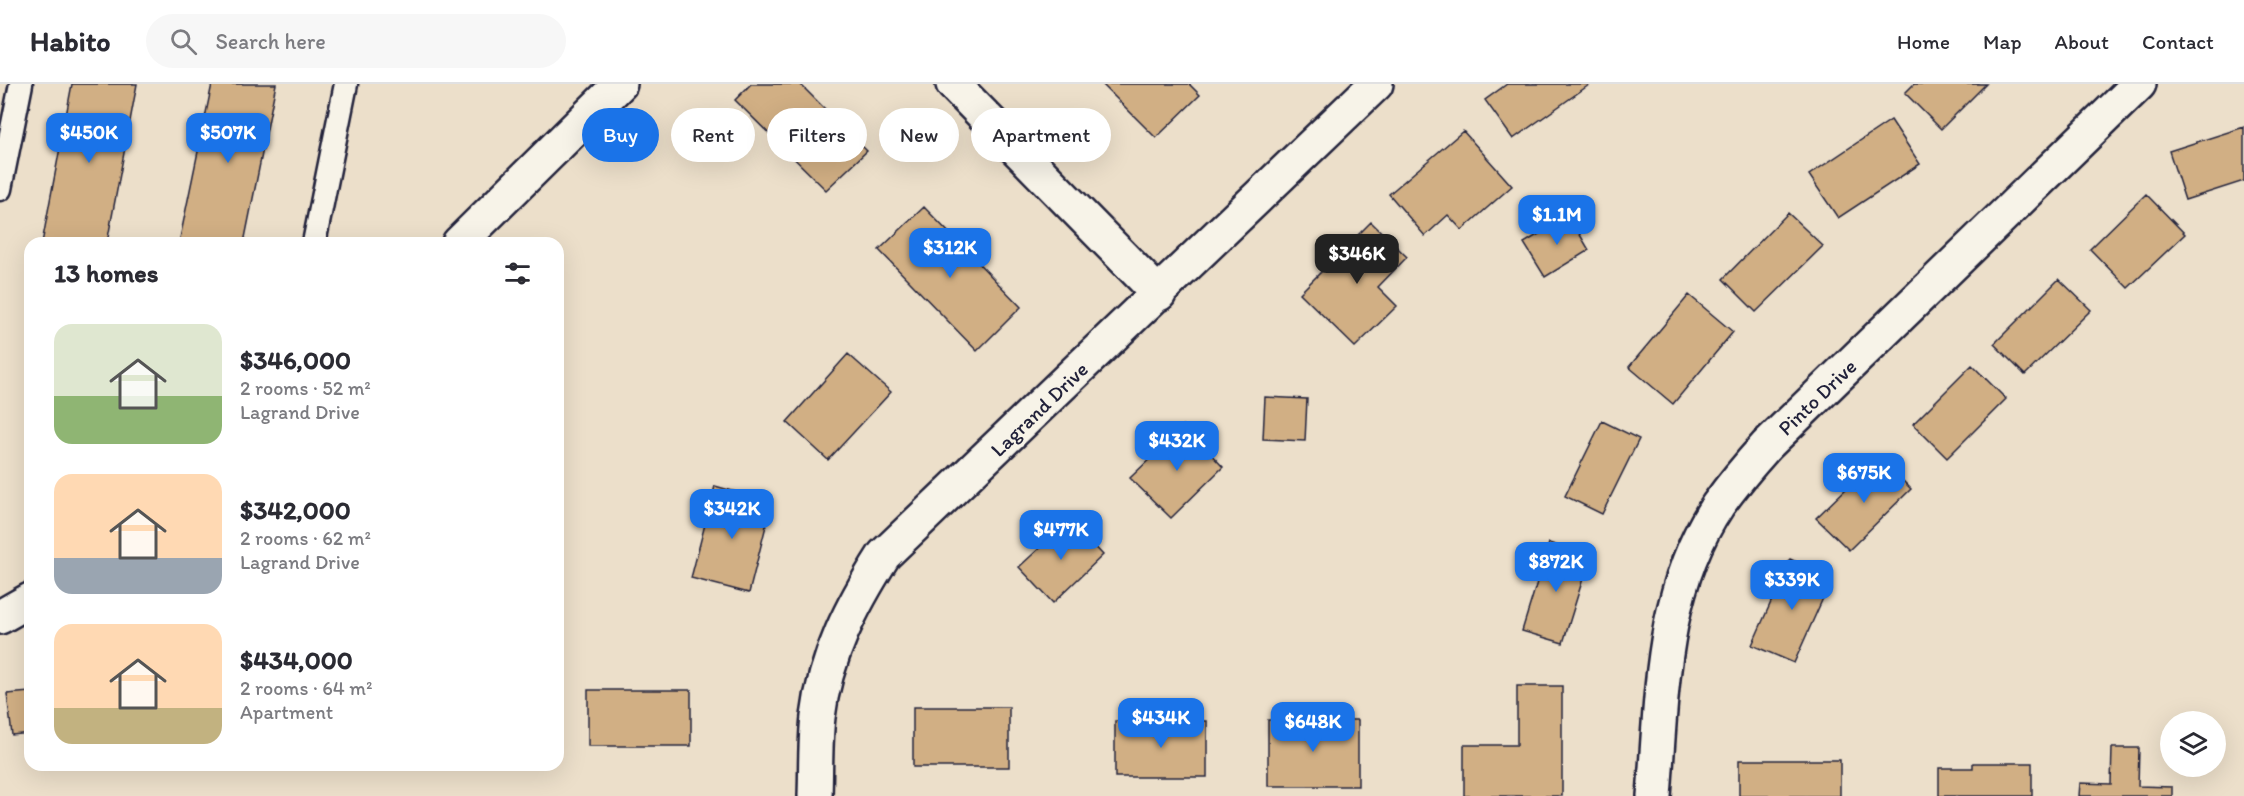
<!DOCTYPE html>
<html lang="en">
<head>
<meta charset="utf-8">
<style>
	body { margin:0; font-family:Itim,sans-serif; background:#f7f7f7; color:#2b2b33; height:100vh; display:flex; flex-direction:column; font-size:22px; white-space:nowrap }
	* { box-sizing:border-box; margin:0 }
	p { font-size:20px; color:#7c7c81 }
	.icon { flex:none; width:33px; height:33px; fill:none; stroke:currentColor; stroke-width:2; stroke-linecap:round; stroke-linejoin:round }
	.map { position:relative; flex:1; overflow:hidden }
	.sheet { position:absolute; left:24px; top:153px; width:540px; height:534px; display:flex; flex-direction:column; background:#fff; border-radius:18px; box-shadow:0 6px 24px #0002 }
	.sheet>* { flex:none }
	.top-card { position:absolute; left:582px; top:24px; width:570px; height:54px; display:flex; gap:12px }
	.tools { position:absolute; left:2160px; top:627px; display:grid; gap:12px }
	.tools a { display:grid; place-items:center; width:66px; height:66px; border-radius:50%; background:#fff; box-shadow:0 6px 24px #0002; font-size:30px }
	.price { position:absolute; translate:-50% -51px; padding:0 14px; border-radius:12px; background:#1a73e8; color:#fff; font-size:20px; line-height:39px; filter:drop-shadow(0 2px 3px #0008) }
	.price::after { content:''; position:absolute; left:50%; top:36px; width:18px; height:14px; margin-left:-9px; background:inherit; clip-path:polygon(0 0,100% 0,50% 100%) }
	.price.active { background:#222; color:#fff }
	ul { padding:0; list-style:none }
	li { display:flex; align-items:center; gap:18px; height:150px; padding:0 30px }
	li span { display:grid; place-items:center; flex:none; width:168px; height:120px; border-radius:18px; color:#555 }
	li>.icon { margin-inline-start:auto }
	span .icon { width:72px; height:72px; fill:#fffc; stroke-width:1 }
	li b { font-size:26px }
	h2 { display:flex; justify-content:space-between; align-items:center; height:72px; padding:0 30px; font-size:26px }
	.tag { padding:0 21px; border-radius:27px; background:#fff; box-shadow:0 6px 24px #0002; font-size:21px; line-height:54px }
	.tag.active { background:#1a73e8; color:#fff }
	header { display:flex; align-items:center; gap:36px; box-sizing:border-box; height:84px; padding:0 30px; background:#fff; border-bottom:2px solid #e1e1e2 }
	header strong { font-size:28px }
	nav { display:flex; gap:33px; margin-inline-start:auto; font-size:21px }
	.search { width:420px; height:54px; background:#f7f7f7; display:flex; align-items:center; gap:15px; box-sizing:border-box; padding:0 21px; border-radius:33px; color:#7c7c81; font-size:22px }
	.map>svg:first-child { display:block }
	.building { fill:#d1af84; stroke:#22223b; stroke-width:1.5 }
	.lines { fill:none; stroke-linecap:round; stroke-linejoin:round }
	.lane-casing { stroke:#22223b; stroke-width:27 }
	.street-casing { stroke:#22223b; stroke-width:38 }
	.lane { stroke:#f7f3e8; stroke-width:22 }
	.street { stroke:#f7f3e8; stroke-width:33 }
	.labels { text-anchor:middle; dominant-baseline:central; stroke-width:6; stroke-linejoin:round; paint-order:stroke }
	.street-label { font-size:21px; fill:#22223b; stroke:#f7f3e8 }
</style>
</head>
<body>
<header>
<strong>Habito</strong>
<div class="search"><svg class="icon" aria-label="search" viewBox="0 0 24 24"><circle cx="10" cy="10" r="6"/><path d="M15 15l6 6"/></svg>Search here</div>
<nav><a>Home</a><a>Map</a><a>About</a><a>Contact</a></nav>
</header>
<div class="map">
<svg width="2244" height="712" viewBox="0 0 2244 712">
	<rect width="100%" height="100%" fill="#ecdfca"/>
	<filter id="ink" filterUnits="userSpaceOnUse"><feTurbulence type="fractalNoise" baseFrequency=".0167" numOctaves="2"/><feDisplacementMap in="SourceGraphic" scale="12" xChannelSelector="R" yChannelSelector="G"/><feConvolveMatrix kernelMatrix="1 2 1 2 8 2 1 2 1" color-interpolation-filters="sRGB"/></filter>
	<g filter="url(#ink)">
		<!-- building -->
		<path class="building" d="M72 0H137L107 159H42Z
			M212 0H276L244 159H179Z
			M751 0H800L867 67 826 106 735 16Z
			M1102 0H1189L1200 11 1156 54Z
			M1507 0H1588L1589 1 1513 55 1485 16Z
			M1914 0H1986L1941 45 1905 9Z
			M1891 36 1920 80 1838 134 1809 91Z
			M2244 43V97L2185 116 2169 67Z
			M1463 47 1512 102 1462 146 1448 131 1425 152 1389 110Z
			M2146 110 2185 150 2128 204 2090 165Z
			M924 123 1021 223 977 267 879 166Z
			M1788 129 1823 162 1756 228 1723 195Z
			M1569 132 1589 166 1545 193 1524 159Z
			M1371 138 1407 173 1378 203 1397 222 1355 263 1300 209Z
			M2059 195 2091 226 2025 291 1994 260Z
			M1689 211 1733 248 1673 320 1629 283Z
			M848 270 891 308 828 376 787 338Z
			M1972 281 2006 315 1947 374 1913 340Z
			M1265 313 1307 315 1305 357 1263 355Z
			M1602 337 1639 355 1602 430 1565 412Z
			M1184 342 1223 383 1171 434 1130 394Z
			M1879 373 1911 405 1849 466 1816 434Z
			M715 402 772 418 749 509 691 494Z
			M1070 436 1103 471 1053 519 1019 483Z
			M1549 459 1590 472 1563 559 1522 547Z
			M1790 475 1832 494 1794 579 1752 561Z
			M1517 602H1562V712H1464V661H1517Z
			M588 606H691V662H588Z
			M30 608V649L12 651 7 610Z
			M913 623H1009V683H913Z
			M1268 636H1358V702H1268Z
			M1115 637H1207V693H1115Z
			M2112 664H2139L2138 702 2172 703V712H2079L2080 699 2111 700Z
			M1739 676H1840V712H1739Z
			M1973 679H2032V712H1939V684H1973Z"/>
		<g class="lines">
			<!-- lane casing -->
			<g class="lane-casing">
				<path id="lane" d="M0 105 21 0
					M314 159 346 0"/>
			</g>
			<!-- street casing -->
			<g class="street-casing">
				<path id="street" d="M953 0 1159 210
					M459 159 620 0
					M0 533 30 516
					M815 712C816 686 815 659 818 633 825 573 852 521 884 471L1376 0
					M1654 712C1662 612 1660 508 1718 421 1733 400 1749 381 1767 361L2139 0"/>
			</g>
			<!-- lane -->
			<use href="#lane" class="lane"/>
			<!-- street -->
			<use href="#street" class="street"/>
		</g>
	</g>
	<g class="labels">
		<!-- street labels -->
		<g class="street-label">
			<text transform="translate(1817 313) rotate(-44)">Pinto Drive</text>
			<text transform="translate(1039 325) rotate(-44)">Lagrand Drive</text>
		</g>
	</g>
</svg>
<div class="tools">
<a><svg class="icon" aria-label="layers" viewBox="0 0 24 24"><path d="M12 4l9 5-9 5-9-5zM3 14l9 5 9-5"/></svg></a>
</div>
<b class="price" style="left:89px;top:80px">$450K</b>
<b class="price" style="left:228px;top:80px">$507K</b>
<b class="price" style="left:1557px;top:162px">$1.1M</b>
<b class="price" style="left:950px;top:195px">$312K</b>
<b class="price active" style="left:1357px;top:201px">$346K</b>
<b class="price" style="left:1177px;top:388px">$432K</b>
<b class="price" style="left:1864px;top:420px">$675K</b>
<b class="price" style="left:732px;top:456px">$342K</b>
<b class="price" style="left:1061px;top:477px">$477K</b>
<b class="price" style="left:1556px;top:509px">$872K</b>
<b class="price" style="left:1792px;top:527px">$339K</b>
<b class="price" style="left:1161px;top:665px">$434K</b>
<b class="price" style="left:1313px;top:669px">$648K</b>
<div class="top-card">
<a class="tag active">Buy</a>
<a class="tag">Rent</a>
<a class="tag">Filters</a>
<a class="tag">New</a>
<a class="tag">Apartment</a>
</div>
<section class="sheet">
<h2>13 homes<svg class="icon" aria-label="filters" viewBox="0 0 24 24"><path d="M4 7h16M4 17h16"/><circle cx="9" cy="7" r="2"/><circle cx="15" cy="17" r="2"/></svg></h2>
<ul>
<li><span style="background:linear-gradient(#dfe7d0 60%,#8fb573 0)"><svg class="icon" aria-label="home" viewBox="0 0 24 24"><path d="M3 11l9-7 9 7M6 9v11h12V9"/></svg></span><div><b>$346,000</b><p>2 rooms · 52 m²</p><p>Lagrand Drive</p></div></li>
<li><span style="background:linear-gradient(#ffd9b3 70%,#9aa5b1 0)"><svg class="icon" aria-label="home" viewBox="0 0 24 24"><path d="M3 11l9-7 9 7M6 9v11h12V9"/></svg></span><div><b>$342,000</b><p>2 rooms · 62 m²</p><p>Lagrand Drive</p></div></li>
<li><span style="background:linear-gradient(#ffd9b3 70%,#c2b280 0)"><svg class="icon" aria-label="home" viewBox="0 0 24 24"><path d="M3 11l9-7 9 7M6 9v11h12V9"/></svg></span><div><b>$434,000</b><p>2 rooms · 64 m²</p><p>Apartment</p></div></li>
</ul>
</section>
</div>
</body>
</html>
